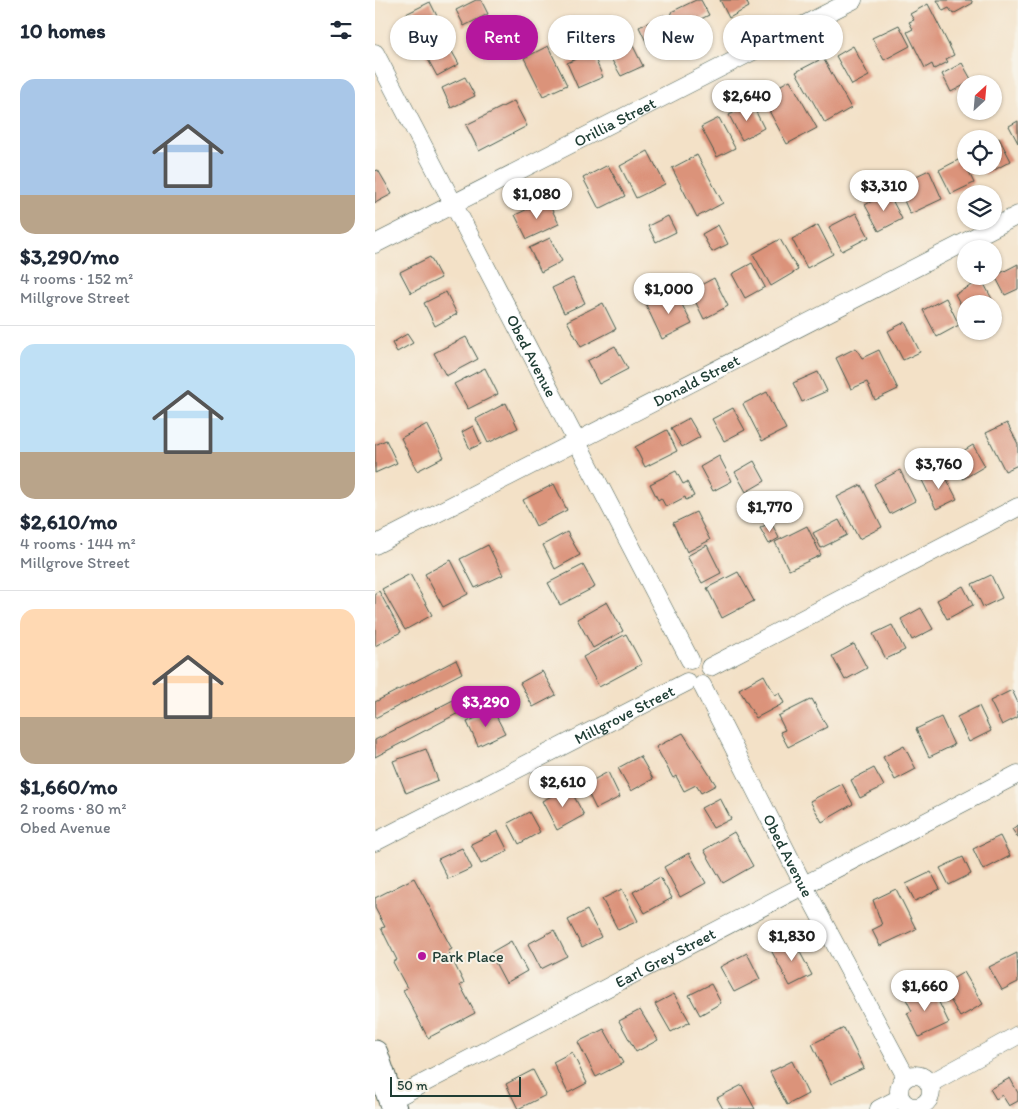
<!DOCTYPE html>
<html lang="en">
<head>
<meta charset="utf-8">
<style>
	body { margin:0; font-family:Itim,sans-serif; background:#f2f2f3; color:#1f2937; height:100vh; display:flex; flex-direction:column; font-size:19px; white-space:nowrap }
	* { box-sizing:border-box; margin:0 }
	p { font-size:16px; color:#747a83 }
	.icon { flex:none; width:28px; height:28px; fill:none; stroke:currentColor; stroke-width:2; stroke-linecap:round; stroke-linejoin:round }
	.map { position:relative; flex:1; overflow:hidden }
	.side { display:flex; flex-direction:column; background:#fff; width:375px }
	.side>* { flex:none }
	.banner { position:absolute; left:15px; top:15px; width:475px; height:45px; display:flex; gap:10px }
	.needle { width:32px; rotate:26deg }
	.tools { position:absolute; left:582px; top:75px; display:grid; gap:10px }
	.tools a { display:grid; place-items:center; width:45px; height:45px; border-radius:50%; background:#fff; box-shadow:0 1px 4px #0004; font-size:25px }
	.scale { position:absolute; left:15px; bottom:12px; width:131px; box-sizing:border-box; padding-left:5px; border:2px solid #1f3d34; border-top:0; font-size:14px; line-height:18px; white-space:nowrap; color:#1f3d34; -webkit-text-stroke:4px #f7f3e8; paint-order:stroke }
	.price { position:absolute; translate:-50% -42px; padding:0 11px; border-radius:18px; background:#fff; color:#222; font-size:16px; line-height:32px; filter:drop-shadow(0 1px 2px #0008) }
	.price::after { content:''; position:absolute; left:50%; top:30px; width:15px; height:11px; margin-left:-8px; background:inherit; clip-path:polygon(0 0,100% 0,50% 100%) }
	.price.current { background:#b5179e; color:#fff }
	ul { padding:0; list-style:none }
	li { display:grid; align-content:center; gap:10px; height:265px; padding:0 20px }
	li+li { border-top:1px solid #e0e1e3 }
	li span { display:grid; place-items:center; height:155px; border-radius:15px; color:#555 }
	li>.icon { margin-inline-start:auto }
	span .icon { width:90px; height:90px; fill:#fffc; stroke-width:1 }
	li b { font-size:21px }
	h2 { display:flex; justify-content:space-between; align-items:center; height:60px; padding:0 20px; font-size:21px }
	.chip { padding:0 18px; border-radius:22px; background:#fff; box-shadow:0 1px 4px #0004; font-size:18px; line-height:45px }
	.chip.current { background:#b5179e; color:#fff }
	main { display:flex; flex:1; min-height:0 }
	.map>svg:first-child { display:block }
	.building { fill:#db937a }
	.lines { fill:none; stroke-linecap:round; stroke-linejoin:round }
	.street-casing { stroke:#3f564a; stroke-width:19 }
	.secondary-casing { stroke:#3f564a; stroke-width:27 }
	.street { stroke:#fff; stroke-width:18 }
	.secondary { stroke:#fff; stroke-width:25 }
	.poi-dot { fill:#b5179e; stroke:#f7f3e8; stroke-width:2 }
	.labels { text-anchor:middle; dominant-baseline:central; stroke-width:4; stroke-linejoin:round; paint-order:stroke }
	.street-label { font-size:16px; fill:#1f3d34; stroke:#f7f3e8 }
	.poi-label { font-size:16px; fill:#1f3d34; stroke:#f7f3e8; text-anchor:start }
</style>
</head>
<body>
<main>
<section class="side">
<h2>10 homes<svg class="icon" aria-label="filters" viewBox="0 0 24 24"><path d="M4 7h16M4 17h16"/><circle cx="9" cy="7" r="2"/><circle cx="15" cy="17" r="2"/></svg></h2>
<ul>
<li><span style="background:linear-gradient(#a9c7e8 75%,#b9a48a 0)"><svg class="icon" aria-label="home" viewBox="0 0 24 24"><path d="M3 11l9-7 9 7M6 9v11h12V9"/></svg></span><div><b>$3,290/mo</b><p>4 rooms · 152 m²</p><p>Millgrove Street</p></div></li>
<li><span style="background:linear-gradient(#bfe0f5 70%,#b9a48a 0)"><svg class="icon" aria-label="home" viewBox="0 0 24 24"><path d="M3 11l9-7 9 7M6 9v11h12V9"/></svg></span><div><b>$2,610/mo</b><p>4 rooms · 144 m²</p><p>Millgrove Street</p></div></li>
<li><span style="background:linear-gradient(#ffd9b3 70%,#b9a48a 0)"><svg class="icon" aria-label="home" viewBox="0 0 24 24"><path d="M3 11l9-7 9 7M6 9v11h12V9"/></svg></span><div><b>$1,660/mo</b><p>2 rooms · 80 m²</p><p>Obed Avenue</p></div></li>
</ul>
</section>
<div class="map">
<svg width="643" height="1109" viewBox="0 0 643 1109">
	<rect width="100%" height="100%" fill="#f7f3e8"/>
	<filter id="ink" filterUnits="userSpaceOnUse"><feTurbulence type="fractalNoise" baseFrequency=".02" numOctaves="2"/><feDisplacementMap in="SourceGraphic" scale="10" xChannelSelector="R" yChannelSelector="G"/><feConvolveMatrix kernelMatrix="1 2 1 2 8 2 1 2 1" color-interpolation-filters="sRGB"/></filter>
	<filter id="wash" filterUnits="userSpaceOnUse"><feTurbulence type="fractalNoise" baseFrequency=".0096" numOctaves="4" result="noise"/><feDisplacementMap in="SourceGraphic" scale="20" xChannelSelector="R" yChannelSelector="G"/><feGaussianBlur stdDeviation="1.12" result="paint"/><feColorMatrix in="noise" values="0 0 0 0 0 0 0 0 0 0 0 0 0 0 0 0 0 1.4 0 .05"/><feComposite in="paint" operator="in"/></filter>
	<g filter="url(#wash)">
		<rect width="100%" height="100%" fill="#f3e1c7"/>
		<g id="blocks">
			<!-- building -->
			<path class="building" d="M101 0H106L113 14 89 26 81 10Z
				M321 0H326L334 15 304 30 296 12Z
				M345 0H371L374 7 354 18Z
				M562 0H596L598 3 578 14 574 8 568 11Z
				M55 2 68 28 44 40 31 14Z
				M553 4 579 55 571 59 573 62 559 69 557 64 550 68 532 32 538 29 534 22 539 20 535 14Z
				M289 15 301 40 276 52 264 27Z
				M524 25 535 46 509 60 497 38Z
				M122 33 130 49 117 56 108 41Z
				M254 38 268 66 246 76 231 50Z
				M71 41 84 64 62 76 49 52Z
				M173 46 192 85 168 96 149 58Z
				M478 46 494 76 477 85 461 56Z
				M217 52 228 77 203 88 192 63Z
				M448 58 476 108 450 123 421 72Z
				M587 63 597 81 576 92 567 74Z
				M90 77 100 96 76 108 67 88Z
				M415 80 442 128 412 144 386 96Z
				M139 101 152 126 104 151 91 125Z
				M377 104 389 128 367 140 354 115Z
				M344 118 360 148 342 157 326 127Z
				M643 121V143L634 126Z
				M624 138 636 161 610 175 605 166H619V141Z
				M273 151 290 184 261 198 245 166Z
				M322 155 348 203 322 217 297 168Z
				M587 158 599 183 576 194 564 170Z
				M233 165 250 196 224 209 208 178Z
				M3 170 17 194 0 203V171Z
				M554 170 567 199 535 214 522 185Z
				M513 192 527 219 504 231 490 205Z
				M172 200 184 224 152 239 140 215Z
				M481 213 494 237 467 251 454 227Z
				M293 216 301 232 281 242 273 226Z
				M343 225 353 244 337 252 327 234Z
				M443 225 458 254 432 268 417 239Z
				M175 238 187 261 166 272 154 248Z
				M405 239 423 270 396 286 378 254Z
				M55 257 66 278 36 293 25 272Z
				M377 263 390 287 370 298 357 274Z
				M643 264V289L630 295 620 276Z
				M198 278 210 303 189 313 177 288Z
				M339 278 353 306 329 319 315 291Z
				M607 280 626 316 619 320V304H591V315L580 294Z
				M300 291 317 324 287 339 271 305Z
				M71 292 82 314 60 326 49 303Z
				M571 298 584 325 562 337 548 310Z
				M228 303 241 329 206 347 192 321Z
				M530 322 545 352 528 360 513 331Z
				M32 334 38 343 22 352 17 343Z
				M91 337 103 359 71 376 59 353Z
				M240 346 253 369 224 384 212 361Z
				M481 348 487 358 504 350 523 389 500 400 492 382 476 389 461 358Z
				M110 368 123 394 93 409 79 384Z
				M443 372 452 391 427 402 418 383Z
				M392 392 411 429 387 441 368 404Z
				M131 403 143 428 113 443 101 419Z
				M358 408 370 430 349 441 337 419Z
				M314 418 325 437 307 447 296 428Z
				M632 423 643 444V465L630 471 611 433Z
				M52 424 69 457 42 471 26 438Z
				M98 426 106 444 95 449 87 432Z
				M292 430 302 451 270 467 260 447Z
				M11 440 22 463 0 473V445Z
				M598 445 610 466 588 479 575 459Z
				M344 456 357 481 338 491 325 467Z
				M379 461 390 481 371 492 360 472Z
				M525 470 540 501 515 514 499 484Z
				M567 470 582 499 561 509 547 480Z
				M301 471 308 484 312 482 319 496 311 500 310 497 291 507 286 498 283 500 275 484Z
				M179 484 192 510 161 526 148 500Z
				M486 485 507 527 484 539 462 497Z
				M321 512 335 540 312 552 298 523Z
				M464 520 472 535 446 548 438 533Z
				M396 522 404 538 394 544 385 528Z
				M432 526 446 555 414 570 400 542Z
				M192 532 205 555 180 569 168 545Z
				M113 545 128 575 100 588 85 559Z
				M332 545 346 573 327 583 312 556Z
				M76 560 93 594 68 607 50 574Z
				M208 565 220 587 185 605 173 583Z
				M363 572 379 601 347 618 332 588Z
				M35 574 57 615 30 630 7 589Z
				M616 575 627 598 608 607 597 584Z
				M588 586 598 605 572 619 562 600Z
				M4 591 26 632 0 646V593Z
				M232 602 248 631 218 648 202 619Z
				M546 608 558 629 537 640 526 619Z
				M517 625 530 650 511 659 498 634Z
				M251 634 267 664 224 687 208 657Z
				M479 644 492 668 470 680 457 656Z
				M81 660 87 673 0 718V702Z
				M167 671 181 695 158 707 145 683Z
				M389 675 400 695 404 693 409 703 381 718 364 689Z
				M637 690 643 703V717L627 725 615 701Z
				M82 698 89 710 0 757V740Z
				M437 699 452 727 413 747 405 732 410 730 403 716Z
				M604 706 616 731 594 742 582 717Z
				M118 710 130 733 103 746 92 722Z
				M566 717 579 745 554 757 541 729Z
				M308 733 341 785 326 793 321 785 309 791 301 776 298 778 281 747Z
				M529 746 541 769 520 780 508 757Z
				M51 749 63 780 31 793 18 761Z
				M265 756 278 779 256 791 243 768Z
				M499 768 509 786 485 798 476 780Z
				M233 772 245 797 221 809 209 785Z
				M467 784 478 804 447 822 435 801Z
				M194 787 209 815 182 830 167 801Z
				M345 798 356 819 338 828 326 808Z
				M154 812 165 832 144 844 133 823Z
				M643 825V838L637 829Z
				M123 831 133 851 106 864 96 844Z
				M359 832 378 866 348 883 329 850Z
				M625 836 635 856 608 870 598 849Z
				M87 848 97 868 73 879 63 859Z
				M314 853 331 883 305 897 289 867Z
				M588 857 596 874 574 885 565 868Z
				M556 872 565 889 540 901 531 884Z
				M285 877 297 898 270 913 258 892Z
				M39 878 77 949 73 951 89 983 85 985 100 1013 53 1038 28 990 32 988 18 962 22 960 6 928 10 927 0 908V898Z
				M247 889 263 921 243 930 227 899Z
				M521 889 541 929 505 946 497 930 507 925 498 900Z
				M212 910 226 937 207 947 193 920Z
				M179 930 192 956 166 969 153 944Z
				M418 939 437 975 415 986 396 950Z
				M136 941 152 971 131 983 115 953Z
				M372 953 385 979 359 992 345 967Z
				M642 953 643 982 627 990 614 967Z
				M589 972 608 1004 585 1017 567 985Z
				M336 984 346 1003 325 1015 314 995Z
				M544 985 552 1001 561 996 574 1023 544 1037 532 1013 537 1011 528 993Z
				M299 994 315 1022 296 1032 280 1004Z
				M265 1010 283 1040 261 1052 244 1021Z
				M469 1028 489 1068 456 1084 437 1044Z
				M229 1029 248 1063 221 1077 203 1042Z
				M197 1052 212 1083 193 1093 178 1062Z
				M417 1061 433 1094 412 1105 395 1072Z
				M158 1070 171 1095 143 1109 131 1084Z
				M635 1078 643 1093V1101L634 1106 627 1095 621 1099 615 1089Z
				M367 1085 380 1109H348L342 1098Z"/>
		</g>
	</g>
	<g filter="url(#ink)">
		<use href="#blocks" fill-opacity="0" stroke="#3f564a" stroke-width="1"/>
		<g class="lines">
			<!-- street casing -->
			<g class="street-casing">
				<g id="street">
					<path id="s1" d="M0 53 315 660"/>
					<path id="s2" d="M0 244 478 0"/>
					<path id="s3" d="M0 545 643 215"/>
					<path d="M335 667 643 507"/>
					<path id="s4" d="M327 685 429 886 531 1077"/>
					<path id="s5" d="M0 842 312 682"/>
					<circle cx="540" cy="1091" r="16"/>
					<path d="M554 1084 643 1035"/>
					<path id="s6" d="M16 1100 643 774"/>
					<path d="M504 1109 525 1098"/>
				</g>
			</g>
			<!-- secondary casing -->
			<g class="secondary-casing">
				<path id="secondary" d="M0 1053 19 1109"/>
			</g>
			<!-- street -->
			<use href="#street" class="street"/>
			<!-- secondary -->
			<use href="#secondary" class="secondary"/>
		</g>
	</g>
	<!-- markers -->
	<circle class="poi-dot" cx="47" cy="956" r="5"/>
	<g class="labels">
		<!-- street labels -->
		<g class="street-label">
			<text stroke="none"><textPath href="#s2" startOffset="269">Orillia Street</textPath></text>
			<text stroke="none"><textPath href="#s1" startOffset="341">Obed Avenue</textPath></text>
			<text stroke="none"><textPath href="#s3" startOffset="361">Donald Street</textPath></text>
			<text stroke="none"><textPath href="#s5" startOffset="280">Millgrove Street</textPath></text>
			<text stroke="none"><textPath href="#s4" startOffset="191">Obed Avenue</textPath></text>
			<text stroke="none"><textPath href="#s6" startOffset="309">Earl Grey Street</textPath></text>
		</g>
		<!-- poi labels -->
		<g class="poi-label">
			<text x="57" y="956">Park Place</text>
		</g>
	</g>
</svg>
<div class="tools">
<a><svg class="needle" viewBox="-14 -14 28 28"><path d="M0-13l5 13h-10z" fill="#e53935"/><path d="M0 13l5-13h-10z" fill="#747a83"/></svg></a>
<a><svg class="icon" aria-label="locate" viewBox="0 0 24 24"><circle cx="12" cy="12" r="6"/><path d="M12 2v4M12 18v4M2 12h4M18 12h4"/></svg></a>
<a><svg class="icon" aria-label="layers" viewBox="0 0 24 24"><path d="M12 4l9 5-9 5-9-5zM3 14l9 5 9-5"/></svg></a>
<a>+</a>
<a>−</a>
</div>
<div class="scale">50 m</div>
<b class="price" style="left:372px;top:122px">$2,640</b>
<b class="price" style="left:509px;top:212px">$3,310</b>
<b class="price" style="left:162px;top:220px">$1,080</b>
<b class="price" style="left:294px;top:315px">$1,000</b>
<b class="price" style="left:564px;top:490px">$3,760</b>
<b class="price" style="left:395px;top:533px">$1,770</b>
<b class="price current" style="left:111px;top:728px">$3,290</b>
<b class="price" style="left:188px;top:808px">$2,610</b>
<b class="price" style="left:417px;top:962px">$1,830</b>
<b class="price" style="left:550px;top:1012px">$1,660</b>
<div class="banner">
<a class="chip">Buy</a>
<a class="chip current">Rent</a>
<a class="chip">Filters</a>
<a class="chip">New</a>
<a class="chip">Apartment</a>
</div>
</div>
</main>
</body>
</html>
